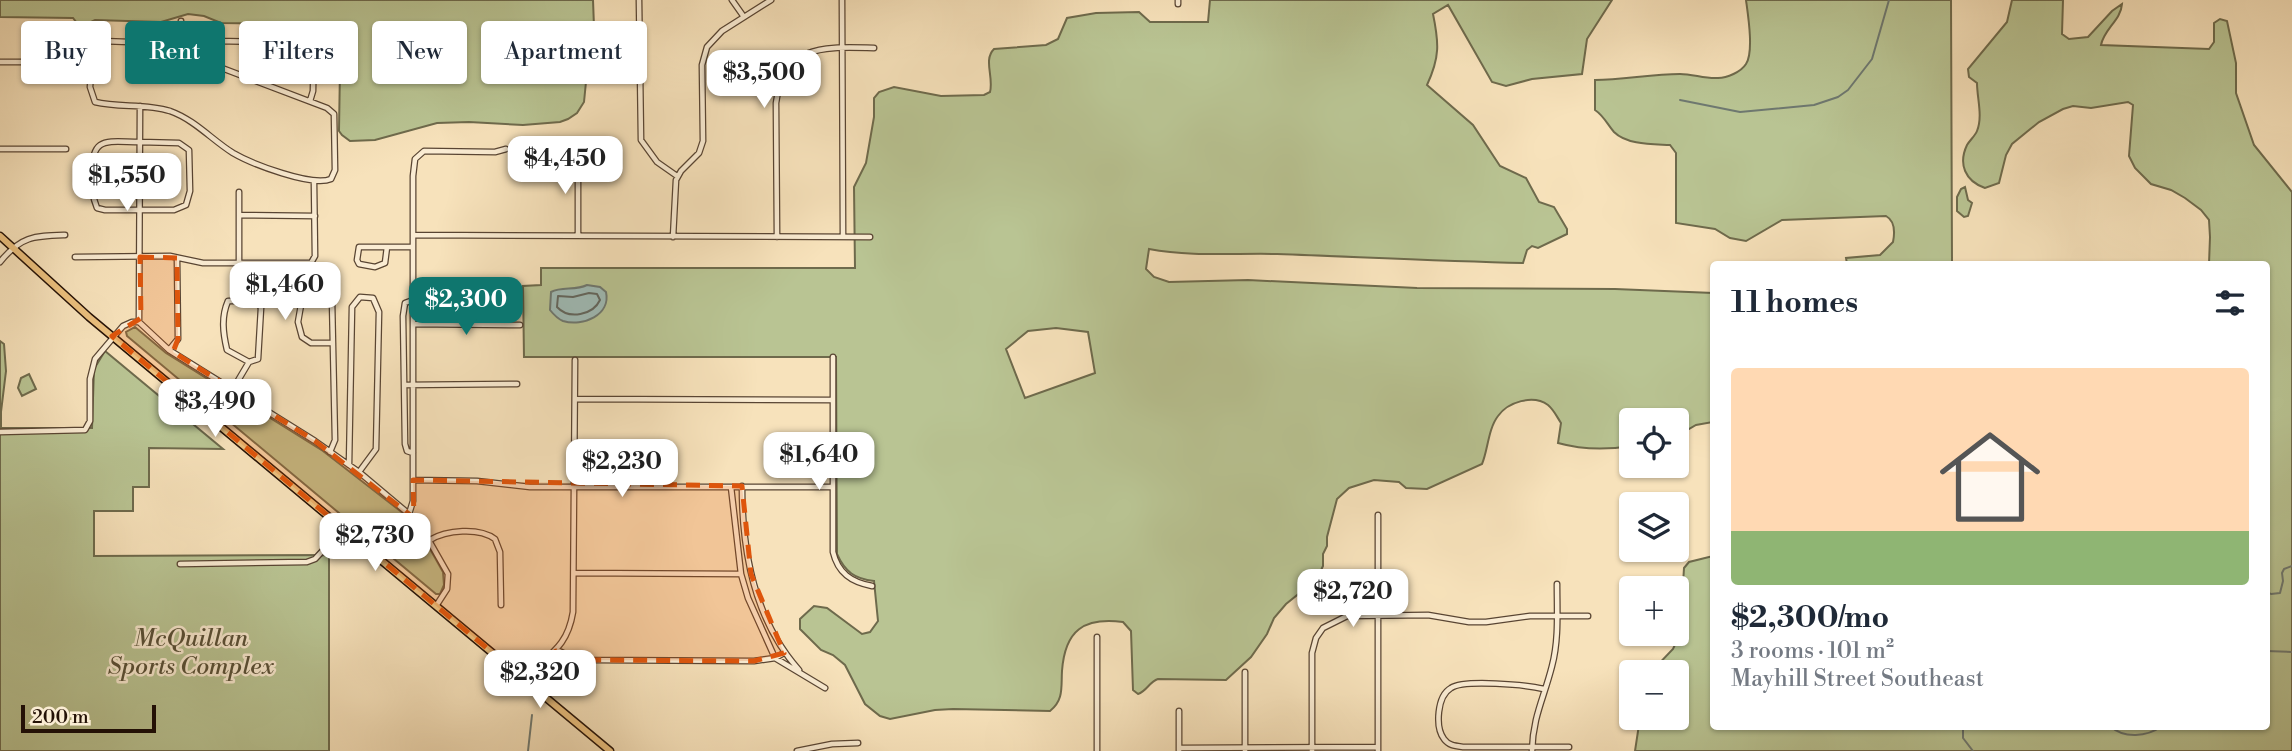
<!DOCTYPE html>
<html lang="en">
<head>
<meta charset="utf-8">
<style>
	body { margin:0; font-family:"Libre Bodoni",serif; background:#f2f2f3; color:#1f2937; height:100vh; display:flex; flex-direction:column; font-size:26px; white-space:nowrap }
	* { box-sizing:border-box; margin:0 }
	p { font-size:23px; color:#747a83 }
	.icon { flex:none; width:38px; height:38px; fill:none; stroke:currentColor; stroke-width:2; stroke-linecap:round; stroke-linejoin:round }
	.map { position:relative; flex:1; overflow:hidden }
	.drawer { position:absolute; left:1710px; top:261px; width:560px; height:469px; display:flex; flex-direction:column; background:#fff; border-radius:7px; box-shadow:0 2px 5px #0004 }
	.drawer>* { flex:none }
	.banner { position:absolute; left:21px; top:21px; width:665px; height:63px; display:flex; gap:14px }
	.tools { position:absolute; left:1619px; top:408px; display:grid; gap:14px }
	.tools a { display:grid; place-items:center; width:70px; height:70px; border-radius:7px; background:#fff; box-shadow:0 2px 5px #0004; font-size:35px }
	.scale { position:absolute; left:21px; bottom:18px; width:135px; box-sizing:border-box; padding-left:7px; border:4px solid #241106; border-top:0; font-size:19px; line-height:24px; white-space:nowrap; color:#241106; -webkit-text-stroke:5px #faecd3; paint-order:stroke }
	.price { position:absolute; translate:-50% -60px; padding:0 16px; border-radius:14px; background:#fff; color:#222; font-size:23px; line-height:46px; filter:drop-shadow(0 2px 4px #0008) }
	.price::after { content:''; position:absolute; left:50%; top:42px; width:21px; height:16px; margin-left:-10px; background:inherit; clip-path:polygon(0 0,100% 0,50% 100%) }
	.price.current { background:#0f766e; color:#fff }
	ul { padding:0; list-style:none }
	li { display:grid; align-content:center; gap:14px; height:371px; padding:0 21px }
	li span { display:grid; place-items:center; height:217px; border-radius:7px; color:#555 }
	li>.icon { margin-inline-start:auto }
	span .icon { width:126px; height:126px; fill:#fffc; stroke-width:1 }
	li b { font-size:30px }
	h2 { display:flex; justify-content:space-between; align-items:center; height:84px; padding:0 21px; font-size:30px }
	.pill { padding:0 24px; border-radius:7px; background:#fff; box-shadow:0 2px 5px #0004; font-size:24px; line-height:63px }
	.pill.current { background:#0f766e; color:#fff }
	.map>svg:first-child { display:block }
	.green { fill:#b9c493; stroke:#6e6a4c; stroke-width:2; fill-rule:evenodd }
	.water { fill:#9fbcb7; stroke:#6e7870; stroke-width:2 }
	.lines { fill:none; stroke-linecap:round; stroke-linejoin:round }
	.shore { stroke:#62665e; stroke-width:2 }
	.stream { stroke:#6e7870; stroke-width:2 }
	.minor-casing { stroke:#594533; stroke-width:7 }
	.major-casing { stroke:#241106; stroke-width:9 }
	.minor { stroke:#faecd3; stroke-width:4.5 }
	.major { stroke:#ecc17e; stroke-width:6 }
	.marked { fill:#de550c; fill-opacity:0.2; stroke:#de550c; stroke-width:5; stroke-dasharray:14 9; stroke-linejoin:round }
	.labels { text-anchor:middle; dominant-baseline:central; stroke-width:5; stroke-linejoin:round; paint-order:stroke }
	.park-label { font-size:24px; font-style:italic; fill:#585037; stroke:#faecd3 }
</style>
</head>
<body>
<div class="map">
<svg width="2292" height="751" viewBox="0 0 2292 751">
	<rect width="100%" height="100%" fill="#f7e2bb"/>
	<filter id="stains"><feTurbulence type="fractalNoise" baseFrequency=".00286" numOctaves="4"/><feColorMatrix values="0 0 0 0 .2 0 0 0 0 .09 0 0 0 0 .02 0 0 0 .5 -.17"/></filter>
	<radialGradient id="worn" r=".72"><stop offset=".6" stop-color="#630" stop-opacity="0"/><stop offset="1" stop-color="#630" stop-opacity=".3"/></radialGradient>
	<!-- green -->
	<path class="green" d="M0 0H593L594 27 590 42 584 102 577 113 568 119 560 122 523 125 469 122 437 123 375 140 350 141 342 135 339 131 340 68 335 40 332 35 292 24 221 23 204 16 188 14 161 22 95 20 85 25 77 23 73 18 0 17Z
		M1210 0H1612L1587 39 1582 74 1532 79 1506 86 1492 82 1448 5 1433 14C1439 43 1440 57 1427 85L1473 125 1500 166 1526 178 1539 202 1554 207 1567 229V234L1538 248 1532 246 1527 250 1523 263C1441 261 1359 257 1277 254 1234 253 1191 257 1149 249L1146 269 1154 277 1169 282 1248 280 1417 288 1615 289 1713 293V422L1696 425 1677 436 1676 420H1631V446C1606 450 1583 450 1558 443L1561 423C1557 417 1554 410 1548 405 1533 394 1508 402 1498 416 1488 429 1488 450 1482 464L1427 489 1406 488 1399 482 1374 480 1349 488 1337 499 1327 537V546L1323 554V566L1317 579 1286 604 1274 618 1267 634 1251 657 1226 680 1158 679C1149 682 1147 691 1138 694L1133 690 1131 631 1123 622C1084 617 1065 630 1062 671 1061 687 1064 700 1050 711L953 709 935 710 890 719 880 716 865 704 845 665 833 655 821 650 800 629V619L814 606 827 608 862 634 870 632 878 621 874 581C855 579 845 572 837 554L836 357H524L523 286 541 285V268H855L854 187 866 163 874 117V98L879 92 894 87 941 96 984 95 990 92C994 77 983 60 994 49L1046 45 1058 39 1067 18 1096 13 1139 12 1150 22H1208ZM1056 328 1088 332 1095 373 1025 398 1006 349 1028 331Z
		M1746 0H1951L1952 264H1847L1846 258 1880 255 1893 242C1895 232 1895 221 1886 216L1782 220 1746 241 1730 238 1715 229 1676 223V153L1670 145C1653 144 1627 145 1614 132 1607 124 1604 116 1595 110V80C1623 80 1651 74 1680 74 1693 74 1705 79 1718 78 1727 78 1741 72 1746 64 1754 52 1748 15 1746 0Z
		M2012 0H2063L2062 34 2069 39 2088 37 2112 11 2122 4C2121 20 2104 29 2101 45L2209 49 2214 42V23L2220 19 2227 21 2236 63V93L2254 145 2292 192V751H1635L1640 718H1676V672H1651L1673 649 1680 634 1684 568 1689 562 1713 556V726H2266V264H2209L2210 237 2209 220 2201 210 2185 198 2171 190 2151 184 2135 168 2129 156 2133 105 2128 102 2091 108 2073 106 2063 109 2039 122 2012 144 2006 155 1999 183 1985 188C1965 181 1958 164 1967 145 1970 140 1975 136 1977 131 1983 116 1977 98 1977 83L1969 77 1968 69 2007 22Z
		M1965 187 1968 200 1972 203 1968 216 1964 217 1957 211V197L1961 189Z
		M135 327 166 353 323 451 408 517 425 540 443 572 444 585 440 594H436L127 336 126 332Z
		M0 341 4 344 6 371 1 412V428H92L94 369 105 351 223 449 149 448V487H133V511H94V556L329 555V751H0Z
		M29 374 36 389 22 396 18 388 21 378Z"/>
	<!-- water -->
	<path class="water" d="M587 285 600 287 606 292C611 315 583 327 563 321 558 319 554 315 550 310L551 292C562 286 575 291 587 285Z"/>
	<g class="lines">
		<!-- shore -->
		<path class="shore" d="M589 293 597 294 600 300C593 315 569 320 557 307L558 296 573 297Z"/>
		<!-- stream -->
		<path class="stream" d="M1680 100 1740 112 1814 105 1838 97 1848 90 1872 59 1889 0
			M2266 591 2271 594 2280 593 2283 581 2282 573 2284 569 2292 566
			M2266 620 2268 625 2266 628
			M2266 651 2292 652
			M1963 726V738L1973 751
			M2110 726C2124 739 2147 737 2162 726
			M528 751 532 715"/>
		<!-- minor casing -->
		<g class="minor-casing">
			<path id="minor" d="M639 0 641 140 657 162 677 176
				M732 0 744 17
				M842 0 843 237
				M1178 4V0
				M181 21 182 40 216 41
				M102 41 156 43 327 108 334 114 335 170 331 179C312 187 252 164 233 153 212 140 195 120 170 111 146 103 119 108 95 102L90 87 93 47Z
				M267 42V85
				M205 61 216 41 314 43 313 91 310 101
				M0 62H59
				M140 142 179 143 189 150 190 191 186 205 174 210H105L97 208C92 196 92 187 92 175 91 135 107 142 140 142Z
				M0 149H66
				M239 192V263
				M239 215 315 216
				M413 235 870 237
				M578 236V157
				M673 237 676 180 681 171 699 153 703 141 702 65 707 47 722 31 771 0
				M777 237 776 103C784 43 825 47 874 48
				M387 247 385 263 375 267 359 264 357 260 359 247H413
				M75 257 170 256 203 263H311L315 256 314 182
				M0 262C21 236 34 236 65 235
				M139 322 140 106
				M413 324 520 325
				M169 350 178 339 177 258
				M833 357V552C838 573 851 582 872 586
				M404 385 517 384
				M233 389 249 362 258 359 261 308 257 301H228C221 317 223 333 227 350L249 362
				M575 399 833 400
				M0 432 85 430 90 421V379L95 359 123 326 132 322H139L169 350 315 441 359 472 409 514 423 530 448 574 447 589 436 606
				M330 452 335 440 332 300 313 301 301 305 298 322 302 337 311 343H333
				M413 453 407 451 405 444 403 316 405 303 413 300
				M349 465 352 307 360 297 373 298 379 312 376 449 359 472
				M413 480 477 481 530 487H832
				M742 486C742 551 755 621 799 670
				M731 487 741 574 748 598 775 658 825 688
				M409 514 413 501V176L415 159 424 151 495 152 506 149
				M430 540C446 530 479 527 495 539L500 552 501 605
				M180 564 307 562 315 559 343 529
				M574 573 741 574
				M1097 637V751
				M557 650 573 658 591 660 754 661 775 658 784 653
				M1245 672V751
				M524 679C548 654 567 649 573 612L575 360
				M1544 689C1527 685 1464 679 1451 688 1437 696 1435 727 1444 739 1449 746 1456 746 1464 747H1569
				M1179 711V751
				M1179 748 1377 747
				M797 751 832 744 858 743
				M1312 751V653L1316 638 1323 628 1347 616 1428 615 1469 622H1486L1530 616H1588
				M1378 751V515
				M1532 751C1533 716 1544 698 1552 666 1559 640 1557 611 1557 584"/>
		</g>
		<!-- major casing -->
		<g class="major-casing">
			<path id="major" d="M0 236 89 317 610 751"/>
		</g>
		<!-- minor -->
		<use href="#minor" class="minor"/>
		<!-- major -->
		<use href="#major" class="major"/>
	</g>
	<!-- marked area -->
	<path class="marked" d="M140 257 177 258 178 339 173 352 315 441 414 518 413 480 742 486 751 574 784 653 754 661 591 660 556 651 524 679 112 336 141 318Z"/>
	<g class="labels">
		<!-- park labels -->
		<g class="park-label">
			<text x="191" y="639">McQuillan<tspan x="191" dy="28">Sports Complex</tspan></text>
		</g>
	</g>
	<rect width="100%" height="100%" filter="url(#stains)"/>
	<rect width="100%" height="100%" fill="url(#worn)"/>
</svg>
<div class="tools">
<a><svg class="icon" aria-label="locate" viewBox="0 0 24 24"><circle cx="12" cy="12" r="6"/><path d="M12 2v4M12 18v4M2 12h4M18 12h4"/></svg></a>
<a><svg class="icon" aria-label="layers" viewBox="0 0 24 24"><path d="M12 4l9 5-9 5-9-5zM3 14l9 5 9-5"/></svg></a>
<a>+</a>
<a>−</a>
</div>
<div class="scale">200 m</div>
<b class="price" style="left:764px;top:110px">$3,500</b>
<b class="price" style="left:565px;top:196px">$4,450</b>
<b class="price" style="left:127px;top:213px">$1,550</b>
<b class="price" style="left:285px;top:322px">$1,460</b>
<b class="price current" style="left:466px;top:337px">$2,300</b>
<b class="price" style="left:215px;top:439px">$3,490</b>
<b class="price" style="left:819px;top:492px">$1,640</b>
<b class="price" style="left:622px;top:499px">$2,230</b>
<b class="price" style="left:375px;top:573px">$2,730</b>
<b class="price" style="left:1353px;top:629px">$2,720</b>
<b class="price" style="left:540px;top:710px">$2,320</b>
<div class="banner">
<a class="pill">Buy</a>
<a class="pill current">Rent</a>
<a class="pill">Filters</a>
<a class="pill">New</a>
<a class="pill">Apartment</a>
</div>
<section class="drawer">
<h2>11 homes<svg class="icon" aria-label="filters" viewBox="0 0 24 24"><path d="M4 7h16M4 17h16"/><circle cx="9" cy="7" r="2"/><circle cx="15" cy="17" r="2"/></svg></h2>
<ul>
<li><span style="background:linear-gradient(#ffd9b3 75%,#8fb573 0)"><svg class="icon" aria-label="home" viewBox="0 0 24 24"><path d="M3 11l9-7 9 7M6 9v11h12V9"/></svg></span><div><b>$2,300/mo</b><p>3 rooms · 101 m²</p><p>Mayhill Street Southeast</p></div></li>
</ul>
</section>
</div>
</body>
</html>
